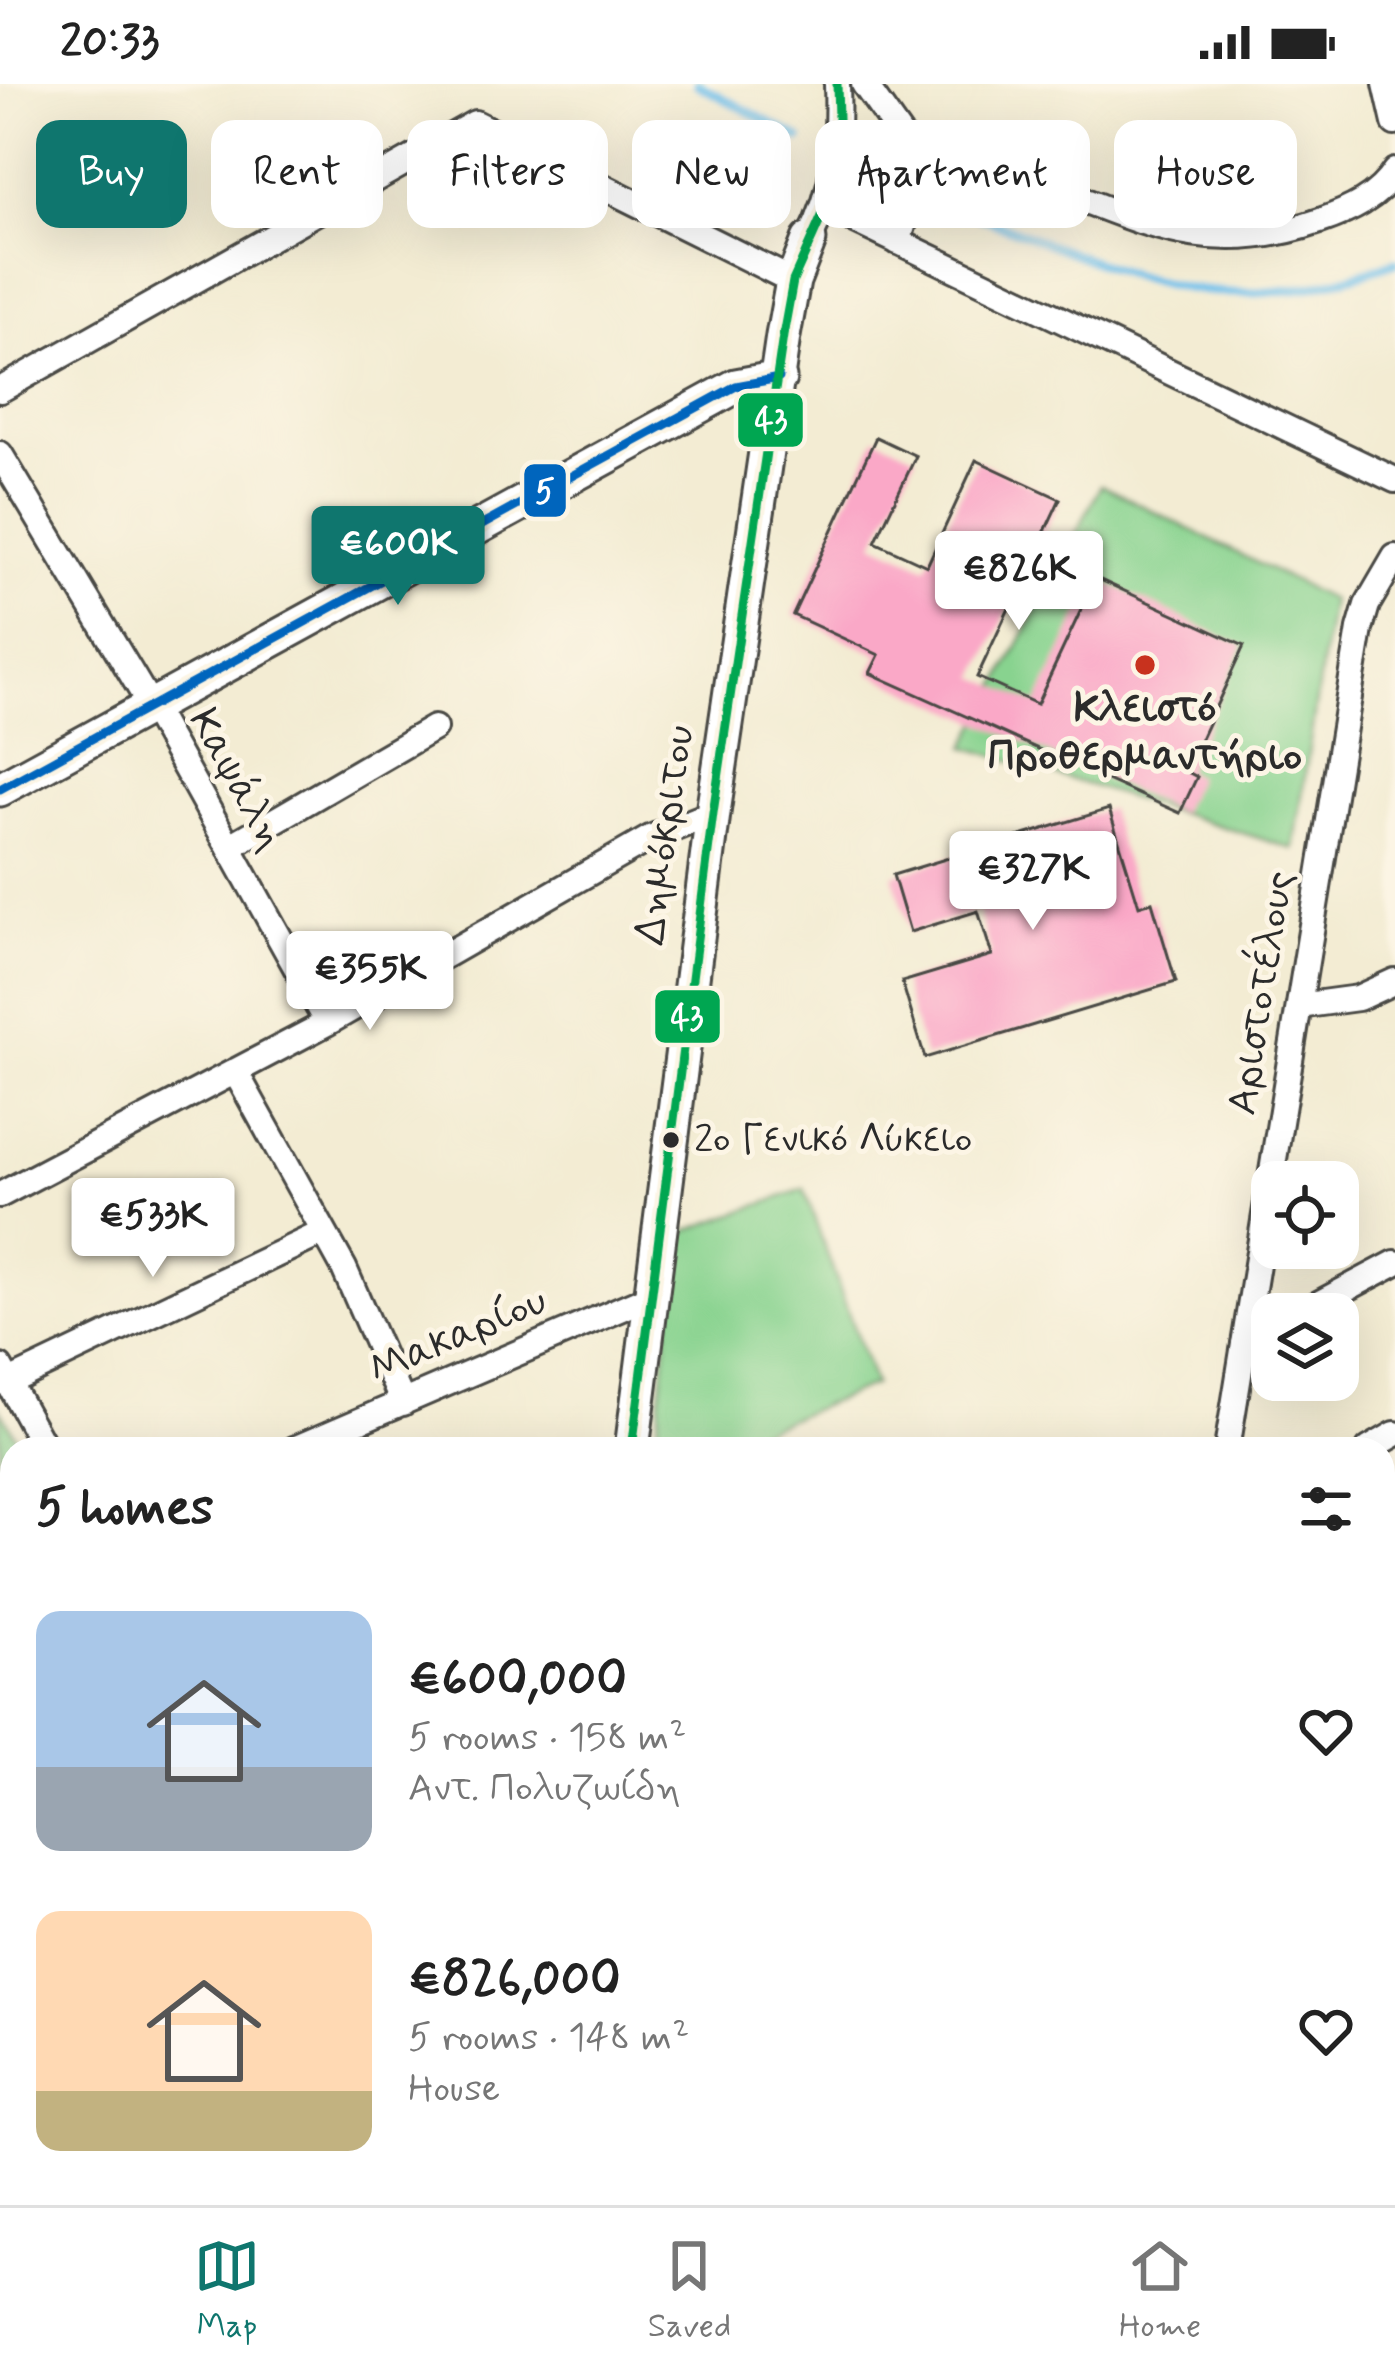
<!DOCTYPE html>
<html lang="en">
<head>
<meta charset="utf-8">
<style>
	body { margin:0; font-family:Mynerve,sans-serif; background:#f2f2f2; color:#222; height:100vh; display:flex; flex-direction:column; font-size:45px; white-space:nowrap }
	* { box-sizing:border-box; margin:0 }
	p { font-size:39px; color:#767676 }
	.icon { flex:none; width:66px; height:66px; fill:none; stroke:currentColor; stroke-width:2; stroke-linecap:round; stroke-linejoin:round }
	.map { position:relative; flex:1; overflow:hidden }
	.panel { position:absolute; left:0px; top:1353px; width:1395px; height:768px; display:flex; flex-direction:column; background:#fff; border-radius:36px 36px 0 0; box-shadow:0 12px 48px #0002 }
	.panel>* { flex:none }
	.guide { position:absolute; left:36px; top:36px; width:1323px; height:108px; display:flex; gap:24px }
	.tools { position:absolute; left:1251px; top:1077px; display:grid; gap:24px }
	.tools a { display:grid; place-items:center; width:108px; height:108px; border-radius:24px; background:#fff; box-shadow:0 12px 48px #0002; font-size:60px }
	.price { position:absolute; translate:-50% -102px; padding:0 27px; border-radius:12px; background:#fff; color:#222; font-size:39px; line-height:78px; filter:drop-shadow(0 3px 6px #0008) }
	.price::after { content:''; position:absolute; left:50%; top:72px; width:36px; height:27px; margin-left:-18px; background:inherit; clip-path:polygon(0 0,100% 0,50% 100%) }
	.price.active { background:#0f766e; color:#fff }
	ul { padding:0; list-style:none }
	li { display:flex; align-items:center; gap:36px; height:300px; padding:0 36px }
	li span { display:grid; place-items:center; flex:none; width:336px; height:240px; border-radius:24px; color:#555 }
	li>.icon { margin-inline-start:auto }
	span .icon { width:144px; height:144px; fill:#fffc; stroke-width:1 }
	li b { font-size:51px }
	h2 { display:flex; justify-content:space-between; align-items:center; height:144px; padding:0 36px; font-size:51px }
	.chip { padding:0 42px; border-radius:24px; background:#fff; box-shadow:0 12px 48px #0002; font-size:42px; line-height:108px }
	.chip.active { background:#0f766e; color:#fff }
	.status { display:flex; justify-content:space-between; align-items:center; height:84px; padding:0 60px; background:#fff; direction:ltr }
	.status svg { height:33px; fill:currentColor }
	.dock { display:flex; justify-content:space-around; align-items:center; height:168px; border-top:3px solid #e0e0e0; background:#fff; font-size:33px; color:#767676 }
	.dock a { display:grid; justify-items:center; gap:6px }
	.dock .active { color:#0f766e }
	.map>svg:first-child { display:block }
	.green { fill:#88d38f; stroke:#5a7f5d; stroke-width:3 }
	.lines { fill:none; stroke-linecap:round; stroke-linejoin:round }
	.stream { stroke:#6fc0eb; stroke-width:9 }
	.building { fill:#faa8c7 }
	.street-casing { stroke:#494844; stroke-width:30 }
	.secondary-casing { stroke:#494844; stroke-width:39 }
	.highway-casing { stroke:#494844; stroke-width:48 }
	.street { stroke:#fff; stroke-width:24 }
	.secondary { stroke:#fff; stroke-width:33 }
	.highway { stroke:#fff; stroke-width:42 }
	.rail-casing { stroke:#2b2b2b; stroke-width:14 }
	.rail { stroke:#fcf5e5; stroke-width:9; stroke-dasharray:27; stroke-linecap:butt }
	.bus-1-casing { stroke:#fcf5e5; stroke-width:18 }
	.bus-2-casing { stroke:#fcf5e5; stroke-width:18 }
	.bus-1 { stroke:#0065bd; stroke-width:9 }
	.bus-2 { stroke:#00a651; stroke-width:9 }
	.poi-dot { fill:#c8321e; stroke:#fcf5e5; stroke-width:4.5 }
	.bus-dot { fill:#2b2b2b; stroke:#fcf5e5; stroke-width:4.5 }
	.labels { text-anchor:middle; dominant-baseline:central; stroke-width:10; stroke-linejoin:round; paint-order:stroke }
	.bus-label { font-size:39px; fill:#2b2b2b; stroke:#fcf5e5; text-anchor:start }
	.poi-label { font-size:42px; font-weight:bold; fill:#2b2b2b; stroke:#fcf5e5 }
	.street-label { font-size:42px; fill:#2b2b2b; stroke:#fcf5e5 }
	.line-badge { stroke:#fcf5e5; stroke-width:4.5 }
	.badge-label { font-size:33px; text-anchor:middle; font-weight:bold; fill:#fff }
</style>
</head>
<body>
<div class="status"><b>20:33</b><svg viewBox="0 0 49 12"><path d="M0 12V9h3v3zM5 12V6h3v6zM10 12V3h3v9zM15 12V0h3v12zM26 1h20v11H26zM47 4h2v5h-2z"/></svg></div>
<div class="map">
<svg width="1395" height="2121" viewBox="0 0 1395 2121">
	<rect width="100%" height="100%" fill="#fcf5e5"/>
	<filter id="ink" filterUnits="userSpaceOnUse"><feTurbulence type="fractalNoise" baseFrequency=".00833" numOctaves="2"/><feDisplacementMap in="SourceGraphic" scale="24" xChannelSelector="R" yChannelSelector="G"/><feConvolveMatrix kernelMatrix="1 2 1 2 8 2 1 2 1" color-interpolation-filters="sRGB"/></filter>
	<filter id="wash" filterUnits="userSpaceOnUse"><feTurbulence type="fractalNoise" baseFrequency=".004" numOctaves="4" result="noise"/><feDisplacementMap in="SourceGraphic" scale="48" xChannelSelector="R" yChannelSelector="G"/><feGaussianBlur stdDeviation="2.7" result="paint"/><feColorMatrix in="noise" values="0 0 0 0 0 0 0 0 0 0 0 0 0 0 0 0 0 1.4 0 .05"/><feComposite in="paint" operator="in"/></filter>
	<g filter="url(#wash)">
		<rect width="100%" height="100%" fill="#f3ecd3"/>
		<!-- green -->
		<path class="green" d="M1101 401 1331 516 1294 765 966 663Z
			M804 1105 874 1301 713 1365H655L678 1150Z
			M0 1325 23 1365H12V1461L0 1466Z"/>
		<g class="lines">
			<!-- stream -->
			<path class="stream" d="M697 0 800 55
				M967 128C1137 191 1211 246 1395 178"/>
		</g>
		<g id="blocks">
			<!-- building -->
			<path class="building" d="M876 353 916 372 875 458 927 482 976 376 1060 415 977 593 1037 620 1096 494 1244 562 1186 687 1197 693 1180 729 870 589 879 571 793 531Z
				M1109 725 1139 822 1152 818 1176 898 925 974 902 898 992 871 978 827 910 848 893 791Z"/>
		</g>
	</g>
	<g filter="url(#ink)">
		<use href="#blocks" fill-opacity="0" stroke="#494844" stroke-width="3"/>
		<g class="lines">
			<!-- street casing -->
			<g class="street-casing">
				<path id="street" d="M864 0 922 82 898 158
					M1386 0 1395 39
					M922 82C1076 74 1152 196 1320 137 1349 127 1378 114 1395 87
					M826 123 1395 396
					M809 156C836 104 839 57 837 0
					M0 306 475 39 793 197
					M0 370 149 619 327 939
					M229 763 434 644
					M1299 922 1358 914 1395 897
					M235 987 344 1184 403 1319
					M0 1111 327 939 650 754 713 729
					M1299 1230 1395 1179
					M1244 1259 1272 1244
					M0 1283 45 1365
					M9 1298 324 1148
					M294 1365 653 1211
					M1227 1365 1360 545 1367 521 1395 473
					M1369 1365 1395 1350
					M0 1496 12 1490
					M0 1840 12 1833"/>
			</g>
			<!-- secondary casing -->
			<g class="secondary-casing">
				<path id="secondary" d="M0 705 736 302 779 294
					M632 1365 713 729 783 252 793 197 809 156
					M0 1593 12 1614
					M290 2109 296 2121
					M106 2121 127 2109"/>
			</g>
			<!-- highway casing -->
			<g class="highway-casing">
				<path id="highway" d="M1383 1786 1395 1780
					M1383 1850 1395 1844
					M769 2121 790 2109
					M880 2121 903 2109"/>
			</g>
			<!-- street -->
			<use href="#street" class="street"/>
			<!-- secondary -->
			<use href="#secondary" class="secondary"/>
			<!-- highway -->
			<use href="#highway" class="highway"/>
			<!-- rail casing -->
			<g class="rail-casing">
				<path id="rail" d="M1383 2070 1395 2064
					M1282 2121 1306 2109"/>
			</g>
			<!-- rail -->
			<use href="#rail" class="rail"/>
			<!-- bus-1 casing -->
			<g class="bus-1-casing">
				<path id="bus-1" d="M0 705 736 302 779 294"/>
			</g>
			<!-- bus-2 casing -->
			<g class="bus-2-casing">
				<path id="bus-2" d="M632 1365 713 729 783 252 793 197 826 123 839 68 837 0"/>
			</g>
			<!-- bus-1 -->
			<use href="#bus-1" class="bus-1"/>
			<!-- bus-2 -->
			<use href="#bus-2" class="bus-2"/>
		</g>
	</g>
	<!-- markers -->
	<circle class="poi-dot" cx="1145" cy="581" r="12"/>
	<circle class="bus-dot" cx="671" cy="1056" r="10"/>
	<g class="labels">
		<!-- bus labels -->
		<g class="bus-label">
			<text x="694" y="1056">2ο Γενικό Λύκειο</text>
		</g>
		<!-- poi labels -->
		<g class="poi-label">
			<text x="1145" y="625">Κλειστό<tspan x="1145" dy="48">Προθερμαντήριο</tspan></text>
		</g>
		<!-- street labels -->
		<g class="street-label">
			<text transform="translate(236 696) rotate(61)">Καψάλη</text>
			<text transform="translate(666 751) rotate(-82)">Δημόκριτου</text>
			<text transform="translate(1262 909) rotate(-81)">Αριστοτέλους</text>
			<text transform="translate(458 1252) rotate(-23)">Μακαρίου</text>
		</g>
	</g>
	<g class="line-badge">
		<rect x="736" y="307" width="69" height="58" rx="12" fill="#00a651"/>
		<rect x="522" y="378" width="46" height="57" rx="12" fill="#0065bd"/>
		<rect x="653" y="904" width="69" height="57" rx="12" fill="#00a651"/>
	</g>
	<g class="badge-label">
		<text x="771" y="347">43</text>
		<text x="545" y="418">5</text>
		<text x="687" y="944">43</text>
	</g>
</svg>
<div class="tools">
<a><svg class="icon" aria-label="locate" viewBox="0 0 24 24"><circle cx="12" cy="12" r="6"/><path d="M12 2v4M12 18v4M2 12h4M18 12h4"/></svg></a>
<a><svg class="icon" aria-label="layers" viewBox="0 0 24 24"><path d="M12 4l9 5-9 5-9-5zM3 14l9 5 9-5"/></svg></a>
</div>
<b class="price active" style="left:398px;top:524px">€600K</b>
<b class="price" style="left:1019px;top:549px">€826K</b>
<b class="price" style="left:1033px;top:849px">€327K</b>
<b class="price" style="left:370px;top:949px">€355K</b>
<b class="price" style="left:153px;top:1196px">€533K</b>
<div class="guide">
<a class="chip active">Buy</a>
<a class="chip">Rent</a>
<a class="chip">Filters</a>
<a class="chip">New</a>
<a class="chip">Apartment</a>
<a class="chip">House</a>
</div>
<section class="panel">
<h2>5 homes<svg class="icon" aria-label="filters" viewBox="0 0 24 24"><path d="M4 7h16M4 17h16"/><circle cx="9" cy="7" r="2"/><circle cx="15" cy="17" r="2"/></svg></h2>
<ul>
<li><span style="background:linear-gradient(#a9c7e8 65%,#9aa5b1 0)"><svg class="icon" aria-label="home" viewBox="0 0 24 24"><path d="M3 11l9-7 9 7M6 9v11h12V9"/></svg></span><div><b>€600,000</b><p>5 rooms · 158 m²</p><p>Αντ. Πολυζωίδη</p></div><svg class="icon" aria-label="heart" viewBox="0 0 24 24"><path d="M12 20l-8-8c-3-5 5-10 8-4 3-6 11-1 8 4z"/></svg></li>
<li><span style="background:linear-gradient(#ffd9b3 75%,#c2b280 0)"><svg class="icon" aria-label="home" viewBox="0 0 24 24"><path d="M3 11l9-7 9 7M6 9v11h12V9"/></svg></span><div><b>€826,000</b><p>5 rooms · 148 m²</p><p>House</p></div><svg class="icon" aria-label="heart" viewBox="0 0 24 24"><path d="M12 20l-8-8c-3-5 5-10 8-4 3-6 11-1 8 4z"/></svg></li>
</ul>
</section>
</div>
<nav class="dock">
<a class="active"><svg class="icon" aria-label="map" viewBox="0 0 24 24"><path d="M3 6l6-2 6 2 6-2v14l-6 2-6-2-6 2zM9 4v14M15 6v14"/></svg>Map</a>
<a><svg class="icon" aria-label="saved" viewBox="0 0 24 24"><path d="M7 4h10v16l-5-4-5 4z"/></svg>Saved</a>
<a><svg class="icon" aria-label="home" viewBox="0 0 24 24"><path d="M3 11l9-7 9 7M6 9v11h12V9"/></svg>Home</a>
</nav>
</body>
</html>
